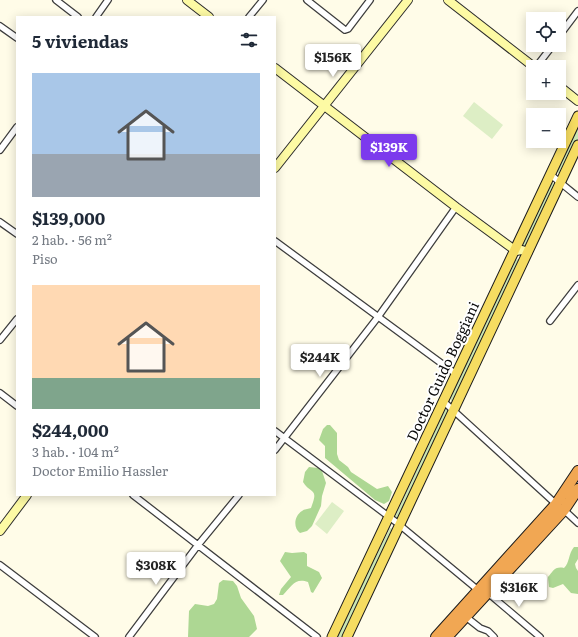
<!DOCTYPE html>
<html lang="es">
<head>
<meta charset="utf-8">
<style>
	body { margin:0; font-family:Literata,serif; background:#f6f6f7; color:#1f2937; height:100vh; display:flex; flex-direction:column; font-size:15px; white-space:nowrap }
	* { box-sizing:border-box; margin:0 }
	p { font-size:13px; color:#747a83 }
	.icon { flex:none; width:22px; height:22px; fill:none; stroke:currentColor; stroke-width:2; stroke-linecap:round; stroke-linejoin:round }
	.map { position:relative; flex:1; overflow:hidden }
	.panel { position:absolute; left:16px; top:16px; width:260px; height:480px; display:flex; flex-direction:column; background:#fff; border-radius:0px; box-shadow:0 2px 10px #0003 }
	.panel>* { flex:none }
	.tools { position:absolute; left:526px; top:12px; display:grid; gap:8px }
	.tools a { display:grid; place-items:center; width:40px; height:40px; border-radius:0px; background:#fff; box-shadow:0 2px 10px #0003; font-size:20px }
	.price { position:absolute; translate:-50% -34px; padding:0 9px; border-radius:4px; background:#fff; color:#222; font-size:13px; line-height:26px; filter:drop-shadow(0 1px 2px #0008) }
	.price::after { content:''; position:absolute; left:50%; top:24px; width:12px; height:9px; margin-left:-6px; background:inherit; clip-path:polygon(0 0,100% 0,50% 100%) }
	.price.current { background:#7c3aed; color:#fff }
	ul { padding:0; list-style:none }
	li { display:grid; align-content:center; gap:8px; height:212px; padding:0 16px }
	li span { display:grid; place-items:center; height:124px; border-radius:0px; color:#555 }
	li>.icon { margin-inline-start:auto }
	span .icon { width:72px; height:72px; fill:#fffc; stroke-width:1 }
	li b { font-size:17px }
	h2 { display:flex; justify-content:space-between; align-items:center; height:48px; padding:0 16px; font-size:17px }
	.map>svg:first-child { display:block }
	.green { fill:#cbe7b4 }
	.forest { fill:#add793 }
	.pitch { fill:#ddeec5 }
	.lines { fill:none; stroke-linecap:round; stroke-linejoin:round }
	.street-casing { stroke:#3d3d3d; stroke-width:8 }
	.secondary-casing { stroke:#2c2c2c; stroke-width:10 }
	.primary-casing { stroke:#1b1b1b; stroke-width:11 }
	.highway-casing { stroke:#1b1b1b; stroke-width:12 }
	.street { stroke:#fff; stroke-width:5.5 }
	.secondary { stroke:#fdfaa4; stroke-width:8 }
	.primary { stroke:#f6dc61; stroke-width:9 }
	.highway { stroke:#f1a753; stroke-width:10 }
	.labels { text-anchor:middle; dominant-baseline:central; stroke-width:4; stroke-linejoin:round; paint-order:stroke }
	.street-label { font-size:14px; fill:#0a0a0a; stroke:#fff }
</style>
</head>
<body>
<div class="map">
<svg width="578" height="637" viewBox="0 0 578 637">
	<rect width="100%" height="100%" fill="#fffce8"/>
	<!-- green -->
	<path class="green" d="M578 124V140L563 174 558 173V170Z
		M552 183 557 184 528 247H523V244Z
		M518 259H521L453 402 451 401V397L516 260Z
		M448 409 450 411 398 520 395 517 445 410Z
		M390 528 394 529 343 637H336Z"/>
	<!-- forest -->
	<path class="forest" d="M327 425H330L337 433V454L339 460 348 467 351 472 377 489 388 486 392 492 389 501 384 504 375 500 325 458V446L319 440 323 429Z
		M309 467 318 468 322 471 326 483 322 496 321 506 312 526 307 531 300 533C293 528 294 516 302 511 304 509 308 509 311 508 319 487 311 495 303 482L305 472Z
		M574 547H578V559L575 564 576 568 578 571V594L571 593 563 584 553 588 549 587 548 577C553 572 554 566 564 568 570 562 568 554 574 547Z
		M285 552 292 553 304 552 307 554V566L319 572 322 578 313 593 311 592 308 582C295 577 291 587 283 595H279L281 589 291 577 280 561Z
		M223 580 233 581 237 586 241 598 254 616 257 629 249 637H188L189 611 195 604 208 606 214 604 217 599 219 583Z"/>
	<!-- pitch -->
	<path class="pitch" d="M474 102 503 125 492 139 463 116Z
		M332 502 344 511 327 534 315 524Z"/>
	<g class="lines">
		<!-- street casing -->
		<g class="street-casing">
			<path id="street" d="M56 0 78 17
				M307 0 345 30 348 29 370 0
				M96 17 108 0
				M249 17 263 0
				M0 26 17 38
				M559 36 578 11
				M536 67 553 45
				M0 150 17 127
				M551 175 578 197
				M0 222 17 234
				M275 241 456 374
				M550 321 578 285
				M0 340 17 319
				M0 393 17 406
				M443 401 556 504
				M275 431 396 522 478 590
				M275 450 378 317 456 207
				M133 495 317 637
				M564 510 578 523
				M0 565 95 637
				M488 593 540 637
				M466 617 480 628 488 631 494 637
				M129 637 198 545 239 495"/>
		</g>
		<!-- secondary casing -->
		<g class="secondary-casing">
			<path id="secondary" d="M187 0 209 17
				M448 0 534 67
				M275 68 456 207 516 251 522 250 528 252
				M559 86 578 101
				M275 168 408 0
				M0 531 27 495"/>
		</g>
		<!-- primary casing -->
		<g class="primary-casing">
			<path id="primary" d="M332 637 578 116
				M347 637 578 145"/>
		</g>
		<!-- highway casing -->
		<g class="highway-casing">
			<path id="highway" d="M436 637 556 504 578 471
				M447 637 564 510 578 489"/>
		</g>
		<!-- street -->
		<use href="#street" class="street"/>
		<!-- secondary -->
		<use href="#secondary" class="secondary"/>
		<!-- primary -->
		<use href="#primary" class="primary"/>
		<!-- highway -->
		<use href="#highway" class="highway"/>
	</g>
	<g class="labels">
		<!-- street labels -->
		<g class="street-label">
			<text transform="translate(442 371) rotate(-65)">Doctor Guido Boggiani</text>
		</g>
	</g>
</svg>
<div class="tools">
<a><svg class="icon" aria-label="locate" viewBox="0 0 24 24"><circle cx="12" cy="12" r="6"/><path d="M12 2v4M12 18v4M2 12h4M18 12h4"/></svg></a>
<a>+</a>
<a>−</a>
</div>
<b class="price" style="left:333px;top:78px">$156K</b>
<b class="price current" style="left:389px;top:168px">$139K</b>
<b class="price" style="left:320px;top:378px">$244K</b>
<b class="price" style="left:156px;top:586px">$308K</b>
<b class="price" style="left:519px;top:608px">$316K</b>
<section class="panel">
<h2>5 viviendas<svg class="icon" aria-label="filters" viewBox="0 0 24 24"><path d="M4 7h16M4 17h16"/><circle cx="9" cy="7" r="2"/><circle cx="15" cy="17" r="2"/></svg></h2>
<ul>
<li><span style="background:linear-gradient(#a9c7e8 65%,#9aa5b1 0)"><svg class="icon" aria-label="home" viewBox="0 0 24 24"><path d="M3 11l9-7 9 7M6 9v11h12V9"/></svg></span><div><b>$139,000</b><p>2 hab. · 56 m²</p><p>Piso</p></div></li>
<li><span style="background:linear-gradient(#ffd9b3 75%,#7fa58c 0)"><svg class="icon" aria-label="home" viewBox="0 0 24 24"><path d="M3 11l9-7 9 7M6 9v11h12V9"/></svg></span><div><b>$244,000</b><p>3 hab. · 104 m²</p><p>Doctor Emilio Hassler</p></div></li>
</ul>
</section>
</div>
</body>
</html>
